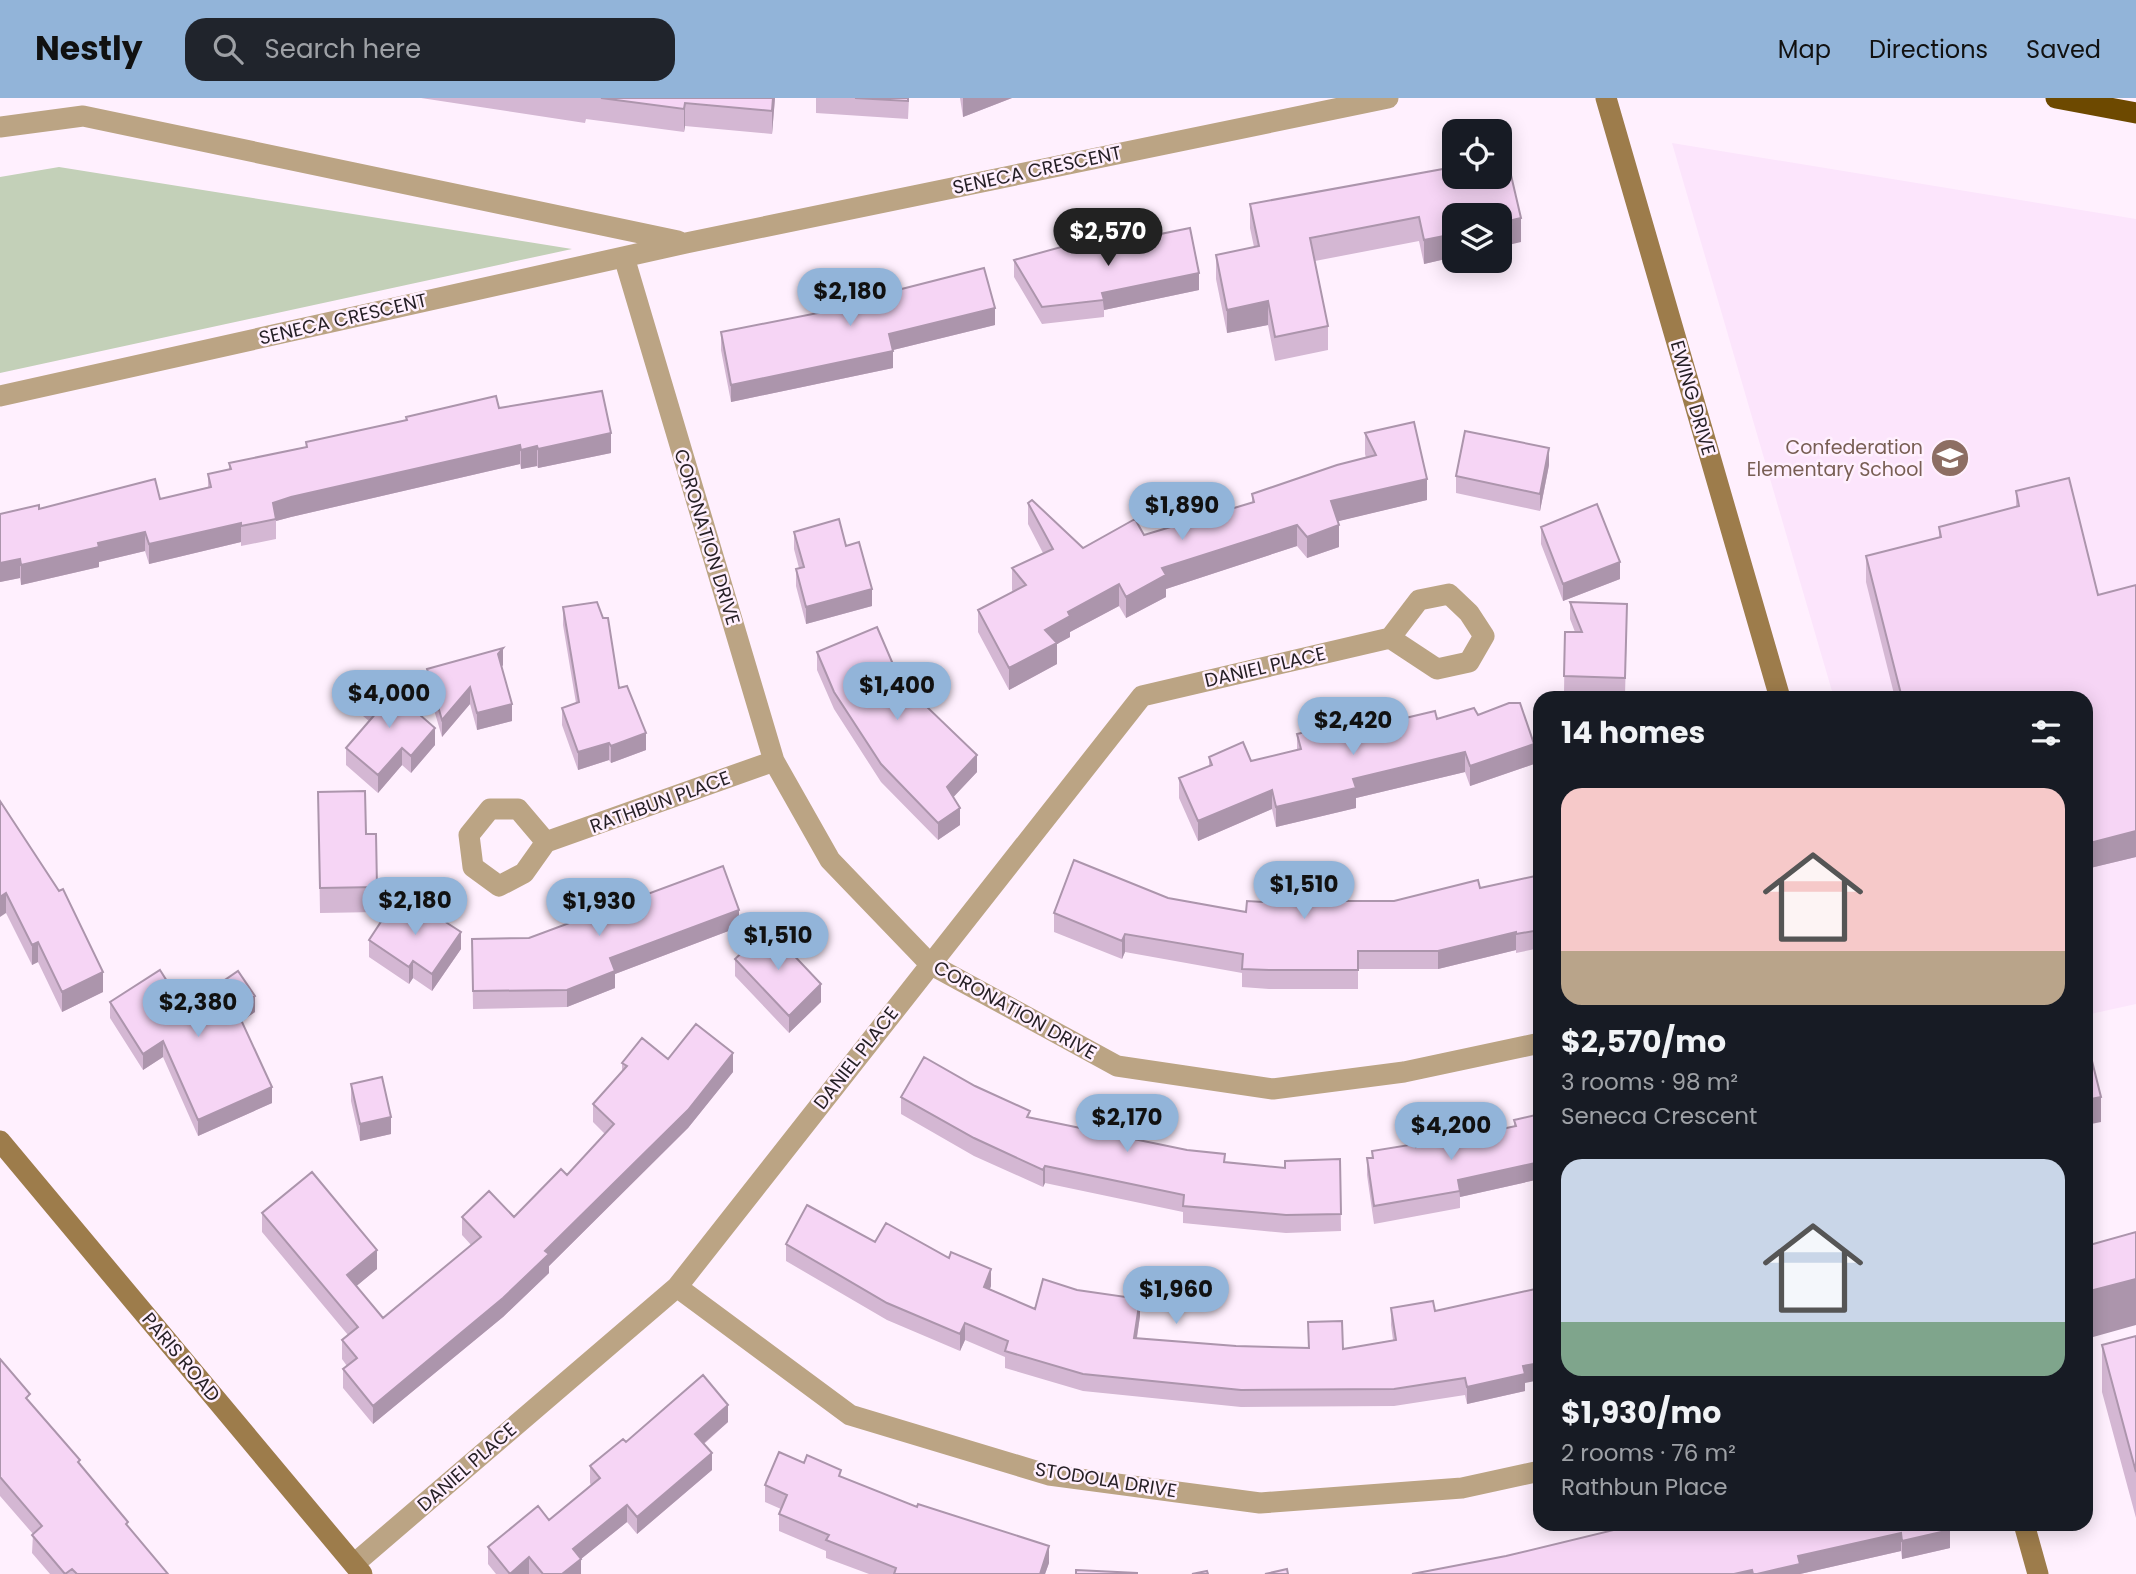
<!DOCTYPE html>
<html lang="en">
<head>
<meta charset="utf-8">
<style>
	body { margin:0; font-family:Poppins,sans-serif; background:#20242c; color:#f1f3f6; height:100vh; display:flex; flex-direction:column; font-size:26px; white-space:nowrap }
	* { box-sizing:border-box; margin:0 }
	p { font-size:23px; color:#9ea1a6 }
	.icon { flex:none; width:38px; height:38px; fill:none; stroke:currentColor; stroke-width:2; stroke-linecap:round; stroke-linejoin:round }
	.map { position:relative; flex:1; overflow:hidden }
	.details { position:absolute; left:1533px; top:593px; width:560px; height:840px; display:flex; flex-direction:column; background:#171b24; border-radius:21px; box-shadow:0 4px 18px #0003 }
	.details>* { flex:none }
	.tools { position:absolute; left:1442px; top:21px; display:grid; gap:14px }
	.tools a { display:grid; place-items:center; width:70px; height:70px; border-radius:14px; background:#171b24; box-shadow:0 4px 18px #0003; font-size:35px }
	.price { position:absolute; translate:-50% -60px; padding:0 16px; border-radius:24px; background:#92b4d9; color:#111; font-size:23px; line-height:46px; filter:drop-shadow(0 2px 4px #0008) }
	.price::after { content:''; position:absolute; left:50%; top:42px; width:21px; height:16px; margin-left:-10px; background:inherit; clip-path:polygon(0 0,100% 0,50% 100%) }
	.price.active { background:#222; color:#fff }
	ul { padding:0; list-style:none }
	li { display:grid; align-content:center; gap:14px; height:371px; padding:0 28px }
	li span { display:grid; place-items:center; height:217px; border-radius:21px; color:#555 }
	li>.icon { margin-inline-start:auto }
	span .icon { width:126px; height:126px; fill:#fffc; stroke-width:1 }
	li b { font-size:30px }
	h2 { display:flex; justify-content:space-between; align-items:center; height:84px; padding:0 28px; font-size:30px }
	header { display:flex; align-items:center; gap:42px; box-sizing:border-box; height:98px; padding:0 35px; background:#92b4d9; color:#111 }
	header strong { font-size:33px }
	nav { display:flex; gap:38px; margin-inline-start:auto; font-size:24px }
	.search { width:490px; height:63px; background:#20242c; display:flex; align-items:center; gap:18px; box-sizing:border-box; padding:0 24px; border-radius:21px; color:#9ea1a6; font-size:26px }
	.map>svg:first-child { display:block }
	.built { fill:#fce5fc }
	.green { fill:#c3d0b8 }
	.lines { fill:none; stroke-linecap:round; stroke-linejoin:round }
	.street { stroke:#bba484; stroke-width:21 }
	.secondary { stroke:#9d7c4b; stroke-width:21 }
	.highway { stroke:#6d4900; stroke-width:21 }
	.wall { fill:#d4b7d3 }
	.shaded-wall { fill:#ac95ac }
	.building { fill:#f6d5f5; stroke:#ac95ac; stroke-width:2 }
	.labels { text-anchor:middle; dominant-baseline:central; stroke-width:5; stroke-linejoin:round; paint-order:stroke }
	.street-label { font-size:19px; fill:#251f25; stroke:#fff0fe }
	.education-label { font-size:19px; fill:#785e54; stroke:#fff0fe; text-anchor:end }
</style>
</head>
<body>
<header>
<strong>Nestly</strong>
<div class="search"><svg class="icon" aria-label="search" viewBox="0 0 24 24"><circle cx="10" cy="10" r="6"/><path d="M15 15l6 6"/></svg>Search here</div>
<nav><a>Map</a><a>Directions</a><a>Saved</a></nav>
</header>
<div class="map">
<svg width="2136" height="1476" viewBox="0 0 2136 1476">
	<rect width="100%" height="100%" fill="#fff0fe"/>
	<!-- built -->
	<path class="built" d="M1672 45 2136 121V906L2086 917V600H1834Z"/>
	<!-- green -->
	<path class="green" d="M59 69 572 151 0 275V79Z"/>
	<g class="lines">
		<!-- street -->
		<path class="street" d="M0 29 83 18 678 143
			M624 159 774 663 830 762 930 866 1117 968 1273 991 1404 974 1540 945
			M0 298 686 145 1388 0
			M546 744 518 711H490L469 737 473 769 499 788 524 775 546 744 774 663
			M677 1189 850 1317 1049 1377 1260 1405 1462 1390 1540 1373
			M354 1466 677 1189 1142 598 1390 540 1419 502 1449 496 1469 515 1484 538 1469 564 1437 571 1390 540"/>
		<!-- secondary -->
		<path class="secondary" d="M1606 0 1780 600
			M0 1043 362 1476
			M2024 1426 2038 1476"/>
		<!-- highway -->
		<path class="highway" d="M2056 0 2136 15"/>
	</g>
	<!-- wall -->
	<path class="wall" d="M421 0H775L772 36 685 28 684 34 586 21 585 25Z
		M816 0H909L908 21 816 15Z
		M960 0H1012L963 19Z
		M1454 69 1521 144 1454 117V159L1424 166 1419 143 1315 163 1328 228V252L1275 263 1268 227 1227 235 1216 181V157L1254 149 1250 130V106Z
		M1072 154 1199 192 1104 212V219L1042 226 1014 179V162Z
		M827 210 995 227 893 252V270L731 304 721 252V234L827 214Z
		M499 310 611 355 538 370 537 368 521 371 520 366 291 419 276 423V441L241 448V444L149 466 145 453 99 464V469L21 487 20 480 0 484 39 411 160 401 208 389V376L229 371V365L306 349V344L406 322V319Z
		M1365 335 1427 402 1338 423 1339 449 1307 460 1297 448 1166 491V499L1126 520 1119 508 1070 534V539L1057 546V566L1009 592 978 534V512L1013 494 1012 492V470L1043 455 1028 426V405L1083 450 1144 437 1252 405V396L1366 360 1365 356Z
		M1549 367 1540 413 1456 395V378Z
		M2016 393 2098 497 2136 487V759L2086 771V600H1895L1866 484V458L1939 440V429L2016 409Z
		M1541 429 1620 481 1563 503 1541 446Z
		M794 434 846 448 872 508 806 526 796 488V471L799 470 794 451Z
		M1570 504 1627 523 1625 597 1564 595 1565 534H1575L1570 521Z
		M563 509 619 590 646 652 611 665 609 662 578 672 562 627V610L576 605 563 527Z
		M817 554 895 571 930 612 977 674 953 699 960 727 938 742 881 684 834 611 817 572Z
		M503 567 502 569 512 623 477 632 470 606 442 639 427 588V571Z
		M363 601 435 647 411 675 402 667 378 695 346 667V650L369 623 363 618Z
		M1478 617 1534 666 1470 688 1465 674 1356 700V710L1276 729 1272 711 1198 743 1179 700V680L1209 668V659L1251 663 1297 652V636L1342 635Z
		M318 694 366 736H376L377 814 320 815Z
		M0 703 103 894 62 914 38 864 32 867 6 815Z
		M1540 777V850L1516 855V852L1438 871H1358V891H1269L1242 889V875L1125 854 1122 861 1054 834V815L1168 800 1246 814 1317 807 1394 803 1480 790Z
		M739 829 615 876V890L567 909 473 911 472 841 529 840Z
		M369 842 461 851 432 893 413 880 409 886 369 859Z
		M735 861 821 904 789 935 735 878Z
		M110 904 255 914 242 923 272 1005 198 1038 163 959 143 972 110 920Z
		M668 961 733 974 688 1030 549 1168V1175L503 1219 373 1326 343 1290V1271L347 1268 342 1261V1242L348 1237 262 1134V1115L377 1171 356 1188 383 1220 472 1148 462 1137V1119H514L567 1077 605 1036 593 1024V1006L622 974V965Z
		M351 986 391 1036 360 1043 351 1003Z
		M901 999 1030 1020 1225 1064 1285 1070 1340 1061 1341 1133 1286 1135 1183 1125V1114L1045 1085 1043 1089 974 1058 901 1016Z
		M1540 1016V1081L1460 1099V1110L1374 1126 1367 1077V1060H1372V1053L1416 1049 1514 1028V1022Z
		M875 1144 991 1188 990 1191 1035 1211 1140 1218 1137 1240 1236 1248 1343 1251 1393 1242 1391 1227V1210L1435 1213 1525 1285V1293L1467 1306 1465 1297 1394 1308 1241 1309 1083 1293 1005 1270V1259L965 1242 960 1253 887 1222 786 1163V1146Z
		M2136 1238V1420L2102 1294V1247Z
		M0 1261 30 1305 128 1428 168 1476H50L32 1455 33 1436 0 1398Z
		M728 1324 704 1346 712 1372 637 1436 627 1424 581 1461V1476H496L488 1466V1449L549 1422 591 1387 590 1385V1368L626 1344Z
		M804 1365 841 1379 1049 1465 1045 1476H869L826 1460V1453L779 1433V1416L781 1411 765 1404V1387Z
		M1949 1426 1950 1450 1902 1461 1901 1453 1800 1476H1412Z"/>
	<!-- shaded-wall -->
	<path class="shaded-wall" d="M773 0H775L772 36V13Z
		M963 0H1012L963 19Z
		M685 5V28L684 34V11Z
		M1521 120V144L1500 149V125Z
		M1454 136V159L1424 166V142Z
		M1199 175V192L1104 212 1102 195Z
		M1268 203V227L1227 235V212Z
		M995 210V227L889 253V236Z
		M893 253V270L731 304V287Z
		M611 335V355L538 370V351Z
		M520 347V366L291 419 276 423 273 405 291 399Z
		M537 348V368L521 371V352Z
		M1549 350V367L1540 413V396Z
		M1427 381V402L1331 425V403Z
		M241 425V444L149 466V446Z
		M1297 427V448L1166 491V499L1126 520V499L1162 470Z
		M1339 427V449L1307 460V439Z
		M145 434V453L99 464V469L21 487V467L98 445Z
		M20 461V480L0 484V465Z
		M1620 464V481L1563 503V486Z
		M1119 486V508L1070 534V539L1057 546V566L1009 592V570L1045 532 1068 514Z
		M872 491V508L806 526V509Z
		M503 550V567L498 573V556Z
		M470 589V606L442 639V622Z
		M512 606V623L477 632V615Z
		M435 630V647L411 675V658Z
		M646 635V652L611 665V648Z
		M609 645V662L578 672V654Z
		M1534 646V666L1470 688V668Z
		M402 650V667L378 695V677Z
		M1465 654V674L1356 700V710L1276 729V709L1353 681Z
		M977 657V674L947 706V689Z
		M1272 692V711L1198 743V723Z
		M960 710V727L938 742V725Z
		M2136 733V759L2086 771V746Z
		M6 795V815L0 819V799Z
		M739 812V829L615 876V890L567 909V892L610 860Z
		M461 834V851L432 893V876Z
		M1516 834V852L1438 871V853Z
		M1125 836V854L1122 861V843Z
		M38 844V864L32 867V847Z
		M413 863V880L409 886V869Z
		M103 874V894L62 914V894Z
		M821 886V904L789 935V918Z
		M255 898V914L236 927V911Z
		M163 943V959L143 972V956Z
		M733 955V974L688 1030 549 1168V1175L503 1219 373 1326V1308L545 1153Z
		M272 989V1005L198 1038V1022Z
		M2101 999V1024L2086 1027V1002Z
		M391 1019V1036L360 1043V1026Z
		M1540 1064V1081L1460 1099 1458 1082Z
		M1045 1068V1085L1043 1089V1072Z
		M377 1152V1171L347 1196V1177Z
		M991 1171V1188L984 1206V1189Z
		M2136 1181V1227L2086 1241V1194Z
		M1140 1201V1218L1134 1257V1240Z
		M965 1225V1242L960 1253V1236Z
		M1540 1265V1282L1525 1285V1293L1467 1306V1289L1523 1268Z
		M728 1307V1324L695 1353V1336Z
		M712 1355V1372L637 1436V1419Z
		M627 1407V1424L581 1461V1476H562L573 1451Z
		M1950 1432V1450L1902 1461V1443Z
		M1901 1435V1453L1800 1476H1757L1798 1458Z
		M1049 1448V1465L1045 1476H1040Z
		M529 1459V1476H510Z
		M1752 1472V1476H1734Z"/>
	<!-- building -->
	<path class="building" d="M601 0H773L772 13 685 5 684 11Z
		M855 0H908V3Z
		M1507 60 1521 120 1500 125V117H1454V136L1424 142 1419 119 1310 140 1328 228 1275 239 1268 203 1227 212 1216 157 1259 148 1250 106 1454 69V79H1500V61Z
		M1190 130 1199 175 1102 195 1104 202 1042 209 1014 162 1072 146V154Z
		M984 170 995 210 889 236 893 253 731 287 721 234 828 213 827 210Z
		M602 293 611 335 538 351 537 348 521 352 520 347 291 399 273 405 276 421 241 428V425L149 446 145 434 98 445 99 449 21 467 20 461 0 465V416L39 407V411L155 381 160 401 211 389 208 376 231 371 229 365 307 349 306 344 407 322 406 319 496 298 499 310Z
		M1414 324 1427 381 1331 403 1339 427 1307 439 1297 427 1162 470 1166 477 1126 499 1119 486 1068 514 1070 518 1045 532 1057 545 1009 570 978 512 1026 487 1012 470 1053 451 1028 405 1032 402 1083 450 1135 421 1144 437 1254 404 1252 396 1337 367 1376 357 1365 335Z
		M1465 333 1549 350 1540 396 1456 378Z
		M2069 380 2098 497 2136 487V733L2086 746V600H1902L1866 458 1941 439 1939 429 2019 408 2016 393Z
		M1597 406 1620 464 1563 486 1541 429Z
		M839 421 846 448 859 444 872 491 806 509 796 471 804 469 794 434Z
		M597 504 603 520H608L619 590 627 588 646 635 611 648 609 645 578 654 562 610 579 604 563 509Z
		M1570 504 1627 506 1625 580 1564 578 1565 534H1582Z
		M877 529 895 571 930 607 927 609 977 657 947 689 960 710 938 725 881 666 834 594 817 554Z
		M503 550 498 556 512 606 477 615 470 589 442 622 427 571Z
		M380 582 435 630 411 658 402 650 378 677 346 650 377 614 363 601Z
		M1509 605H1520L1534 646 1470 668 1465 654 1353 681 1356 690 1276 709 1272 692 1198 723 1179 680 1212 667 1209 659 1243 644 1251 663 1301 651 1297 636 1340 626 1342 635 1435 613 1437 621 1474 610 1478 617Z
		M365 693 366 736H376L377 789 320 790 318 694Z
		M0 703 59 793 63 791 103 874 62 894 38 844 32 847 6 795 0 799Z
		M1074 762 1168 800 1246 814 1247 803 1317 807V803H1394L1478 782 1480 790 1540 777V832L1516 836V834L1438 853H1358V872H1269L1242 871 1243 856 1125 836 1122 843 1054 815Z
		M723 768 739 812 610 860 615 873 567 892 473 893 472 841 529 840Z
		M396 801 422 819 427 812 461 834 432 876 413 863 409 869 369 842Z
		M768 830 821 886 789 918 735 861Z
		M160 872 184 910 238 873 255 898 236 911 272 989 198 1022 163 943 143 956 110 904Z
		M696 926 733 955 688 1012 545 1153 549 1156 503 1200 373 1308 343 1271 357 1260 342 1242 358 1229 262 1115 312 1074 377 1152 347 1177 383 1220 481 1139 462 1119 489 1093 514 1119 561 1071 567 1077 614 1026 593 1006 627 968 622 965 642 940 668 961Z
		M2086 939 2101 999 2086 1002Z
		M924 959 975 988 1030 1013 1027 1019 1187 1052 1225 1056 1224 1064 1285 1070V1063L1340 1061 1341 1116 1286 1117 1183 1108 1184 1097 1045 1068 1043 1072 974 1040 901 999Z
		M382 979 391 1019 360 1026 351 986Z
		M1540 1016V1064L1458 1082 1460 1093 1374 1108 1367 1060H1373L1372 1053 1415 1046 1416 1049 1516 1028 1514 1022Z
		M807 1107 875 1144 886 1125 949 1160 951 1154 991 1171 984 1189 1035 1211 1043 1181 1077 1192 1140 1201 1134 1240 1236 1248 1309 1250 1308 1224 1342 1223 1343 1251 1396 1242 1391 1210 1433 1203 1435 1213 1540 1190V1265L1523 1268 1525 1276 1467 1289 1465 1280 1394 1291 1241 1292 1083 1276 1005 1253 1008 1243 965 1225 960 1236 887 1205 786 1146Z
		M2136 1134V1181L2086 1194V1148Z
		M2136 1238V1374L2102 1247Z
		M0 1261 30 1296 26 1300 80 1362 78 1364 128 1424 126 1426 168 1476H77L72 1471 65 1476 32 1437 42 1428 0 1379Z
		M703 1277 728 1307 695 1336 712 1355 637 1419 627 1407 573 1451 581 1461 562 1476H543L529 1459 510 1476 488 1449 538 1408 549 1422 600 1380 590 1368 623 1341 626 1344Z
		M779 1354 804 1365 807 1357 841 1372 839 1378 917 1409 918 1406 1049 1448 1040 1476H894L896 1470 826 1442 829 1437 779 1416 787 1397 765 1387Z
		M1619 1426H1949L1950 1432 1902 1443 1901 1435 1798 1458 1800 1466 1757 1476H1753L1752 1472 1734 1476H1412L1506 1458 1618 1431Z
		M1287 1471 1288 1476H1265Z
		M1076 1472 1137 1475V1476H1076Z
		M1207 1473 1208 1476H1192Z"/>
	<!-- icons -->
	<defs>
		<g id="school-disc" transform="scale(2.0125)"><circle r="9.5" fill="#8d6e63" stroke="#fff0fe"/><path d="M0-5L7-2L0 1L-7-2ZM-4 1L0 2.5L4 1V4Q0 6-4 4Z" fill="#fff"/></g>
	</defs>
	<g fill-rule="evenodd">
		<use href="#school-disc" x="1950" y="360"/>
	</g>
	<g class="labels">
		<!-- street labels -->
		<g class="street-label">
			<text transform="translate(1037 72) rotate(-12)">SENECA CRESCENT</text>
			<text transform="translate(343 221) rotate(-13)">SENECA CRESCENT</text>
			<text transform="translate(1693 300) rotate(74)">EWING DRIVE</text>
			<text transform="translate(707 439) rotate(73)">CORONATION DRIVE</text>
			<text transform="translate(1265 569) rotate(-13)">DANIEL PLACE</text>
			<text transform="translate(660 704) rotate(-20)">RATHBUN PLACE</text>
			<text transform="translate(1015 912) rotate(29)">CORONATION DRIVE</text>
			<text transform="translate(856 960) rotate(-52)">DANIEL PLACE</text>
			<text transform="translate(181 1259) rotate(50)">PARIS ROAD</text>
			<text transform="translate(467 1369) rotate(-41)">DANIEL PLACE</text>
			<text transform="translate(1106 1382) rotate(9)">STODOLA DRIVE</text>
		</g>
		<!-- education labels -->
		<g class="education-label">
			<text x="1923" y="349">Confederation<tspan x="1923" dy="22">Elementary School</tspan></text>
		</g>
	</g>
</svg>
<div class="tools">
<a><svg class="icon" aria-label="locate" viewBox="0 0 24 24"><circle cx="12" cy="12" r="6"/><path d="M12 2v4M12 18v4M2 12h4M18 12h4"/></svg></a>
<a><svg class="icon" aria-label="layers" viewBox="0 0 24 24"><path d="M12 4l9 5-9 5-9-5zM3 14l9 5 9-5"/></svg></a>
</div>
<b class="price active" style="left:1108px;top:170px">$2,570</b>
<b class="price" style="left:850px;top:230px">$2,180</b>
<b class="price" style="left:1182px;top:444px">$1,890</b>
<b class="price" style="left:897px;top:624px">$1,400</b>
<b class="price" style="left:389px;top:632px">$4,000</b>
<b class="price" style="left:1353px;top:659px">$2,420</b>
<b class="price" style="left:1304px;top:823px">$1,510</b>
<b class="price" style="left:415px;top:839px">$2,180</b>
<b class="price" style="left:599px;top:840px">$1,930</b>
<b class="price" style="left:778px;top:874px">$1,510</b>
<b class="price" style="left:198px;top:941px">$2,380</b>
<b class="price" style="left:1127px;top:1056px">$2,170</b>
<b class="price" style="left:1451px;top:1064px">$4,200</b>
<b class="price" style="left:1176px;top:1228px">$1,960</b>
<section class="details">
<h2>14 homes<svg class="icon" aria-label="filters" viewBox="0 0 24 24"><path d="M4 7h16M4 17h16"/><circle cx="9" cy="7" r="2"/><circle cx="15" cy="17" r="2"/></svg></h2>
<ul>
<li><span style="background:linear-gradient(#f6c9c9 75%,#b9a48a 0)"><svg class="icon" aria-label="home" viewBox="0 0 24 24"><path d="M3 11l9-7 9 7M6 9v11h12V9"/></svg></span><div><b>$2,570/mo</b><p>3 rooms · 98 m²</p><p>Seneca Crescent</p></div></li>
<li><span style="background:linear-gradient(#c9d6e8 75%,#7fa58c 0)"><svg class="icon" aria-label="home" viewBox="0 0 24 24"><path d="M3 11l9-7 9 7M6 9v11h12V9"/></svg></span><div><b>$1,930/mo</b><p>2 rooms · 76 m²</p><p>Rathbun Place</p></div></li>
</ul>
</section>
</div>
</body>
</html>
